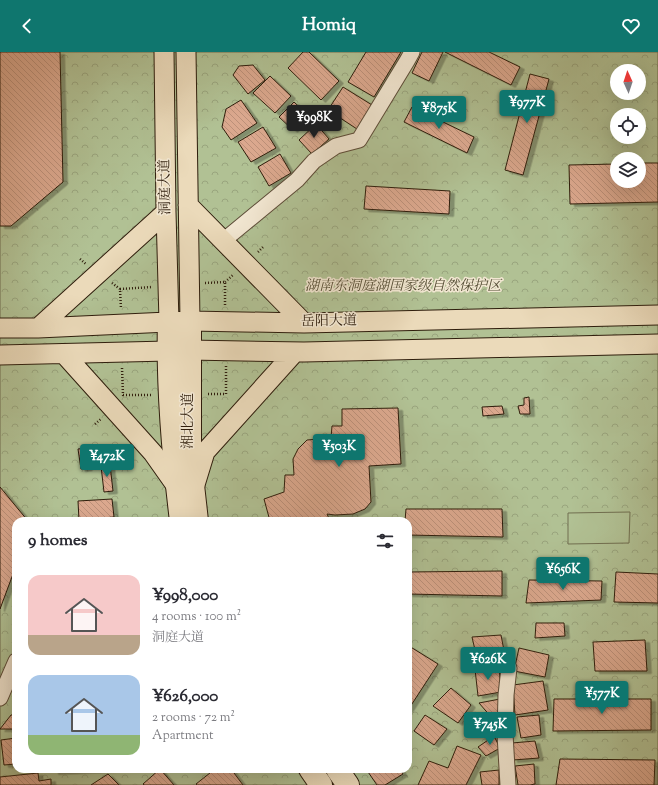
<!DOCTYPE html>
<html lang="en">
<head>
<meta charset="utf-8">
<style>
	body { margin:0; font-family:"Sorts Mill Goudy","Noto Serif SC",serif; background:#f7f7f7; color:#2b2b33; height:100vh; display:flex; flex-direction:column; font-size:15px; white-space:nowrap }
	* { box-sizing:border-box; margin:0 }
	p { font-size:13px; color:#7c7c81 }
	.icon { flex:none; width:22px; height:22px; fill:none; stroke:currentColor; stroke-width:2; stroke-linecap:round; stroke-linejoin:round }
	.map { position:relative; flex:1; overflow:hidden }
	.panel { position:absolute; left:12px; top:465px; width:400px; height:256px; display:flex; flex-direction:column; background:#fff; border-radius:12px; box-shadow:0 4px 16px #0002 }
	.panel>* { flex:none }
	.needle { width:26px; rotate:357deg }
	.controls { position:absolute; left:610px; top:12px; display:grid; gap:8px }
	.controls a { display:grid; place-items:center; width:36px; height:36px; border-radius:50%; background:#fff; box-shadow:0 4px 16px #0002; font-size:20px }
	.price { position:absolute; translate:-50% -34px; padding:0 9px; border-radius:4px; background:#0f766e; color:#fff; font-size:13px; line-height:26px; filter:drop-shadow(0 1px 2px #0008) }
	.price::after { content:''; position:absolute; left:50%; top:24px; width:12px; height:9px; margin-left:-6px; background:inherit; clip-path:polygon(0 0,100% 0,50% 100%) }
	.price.on { background:#222; color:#fff }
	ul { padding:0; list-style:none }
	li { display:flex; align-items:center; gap:12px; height:100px; padding:0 16px }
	li span { display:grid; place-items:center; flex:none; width:112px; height:80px; border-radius:12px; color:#555 }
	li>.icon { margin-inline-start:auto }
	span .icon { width:48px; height:48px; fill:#fffc; stroke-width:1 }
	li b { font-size:17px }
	h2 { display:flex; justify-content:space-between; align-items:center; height:48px; padding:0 16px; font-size:17px }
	header { display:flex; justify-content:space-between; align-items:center; height:52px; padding:0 16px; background:#0f766e; color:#fff; font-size:18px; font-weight:700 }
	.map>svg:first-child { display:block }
	.park { fill:url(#park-crowns); stroke:#706f50; fill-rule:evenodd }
	.garden { fill:#b1c194; stroke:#706f50 }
	.building { fill:url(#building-back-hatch); stroke:#2e1d0c; filter:url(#shadow) }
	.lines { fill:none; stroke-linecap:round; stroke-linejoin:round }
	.minor-casing { stroke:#5d4c38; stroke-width:17 }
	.major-casing { stroke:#2e1d0c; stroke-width:21 }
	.highway-casing { stroke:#2e1d0c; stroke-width:24 }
	.path { stroke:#2e1d0c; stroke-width:2.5; stroke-dasharray:1 2; stroke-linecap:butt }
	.minor { stroke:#f2e7d2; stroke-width:15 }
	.major { stroke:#ebdaba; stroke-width:19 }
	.highway { stroke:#ebdaba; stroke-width:22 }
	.labels { text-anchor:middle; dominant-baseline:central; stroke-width:3; stroke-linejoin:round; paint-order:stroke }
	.street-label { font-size:14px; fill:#2e1d0c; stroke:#f2e7d2 }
	.park-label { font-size:14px; font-style:italic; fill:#554e35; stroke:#f2e7d2 }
</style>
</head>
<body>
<header><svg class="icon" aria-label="back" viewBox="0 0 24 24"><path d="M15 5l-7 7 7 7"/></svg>Homiq<svg class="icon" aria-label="heart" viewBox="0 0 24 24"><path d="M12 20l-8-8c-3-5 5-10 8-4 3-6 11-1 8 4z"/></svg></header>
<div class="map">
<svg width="658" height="733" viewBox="0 0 658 733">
	<defs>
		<pattern id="park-crowns" width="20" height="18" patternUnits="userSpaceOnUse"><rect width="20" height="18" fill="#b1c194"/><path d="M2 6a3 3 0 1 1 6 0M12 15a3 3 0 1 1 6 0" fill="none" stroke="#99a57e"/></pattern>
		<pattern id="building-back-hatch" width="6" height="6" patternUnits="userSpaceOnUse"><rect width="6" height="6" fill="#dba88e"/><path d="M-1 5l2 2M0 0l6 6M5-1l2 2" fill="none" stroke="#bc9079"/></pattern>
		<filter id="shadow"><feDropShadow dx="4.5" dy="2.5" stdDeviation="0" flood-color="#0004"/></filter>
	</defs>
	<rect width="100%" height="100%" fill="#ebdaba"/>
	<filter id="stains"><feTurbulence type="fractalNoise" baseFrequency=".005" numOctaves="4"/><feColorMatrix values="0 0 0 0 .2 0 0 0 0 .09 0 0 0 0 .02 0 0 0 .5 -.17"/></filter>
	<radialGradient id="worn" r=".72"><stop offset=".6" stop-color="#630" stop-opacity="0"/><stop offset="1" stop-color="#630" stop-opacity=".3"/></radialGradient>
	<!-- park -->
	<path class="park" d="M0 0H658V733H0ZM617 19H639V41H617ZM617 63H639V85H617ZM617 107H639V129H617ZM16 469H408V717H16Z"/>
	<!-- garden -->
	<path class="garden" d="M630 460 629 491 568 492V461Z"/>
	<!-- building -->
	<path class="building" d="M0 0H60L63 130 11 174H0Z
		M303 0H309L339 29 321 48 288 16Z
		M366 0H401L374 45 348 30Z
		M422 0H443L429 29 412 21Z
		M445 0H489L520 15 511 33Z
		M253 13 265 28 248 42 233 23 239 14Z
		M530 22 549 27 523 123 505 118Z
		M270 24 291 44 275 61 253 41Z
		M343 35 372 53 357 77 328 58Z
		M241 48 257 71 231 88 222 75 226 57Z
		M294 50 308 63 293 78 279 65Z
		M412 55 474 85 467 101 404 70Z
		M316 72 329 87 312 102 299 88Z
		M263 75 276 96 251 110 238 90Z
		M280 102 291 121 269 134 258 115Z
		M639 111H658V150L570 152 569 113 617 112V129H639Z
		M366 134 450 139 449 162 364 157Z
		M529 345 530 362H520L518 354 524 353V346Z
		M502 354 504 362 483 364 482 355Z
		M398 356 401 412 369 414 371 450 365 457 353 462 335 463 327 462 330 469H270L264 447 284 440 285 423H294L293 407 298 397 307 388 331 386 332 374H342V357Z
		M85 396 88 416 81 417 78 397Z
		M110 413 113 439 104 440 101 414Z
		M0 435 28 469H16V514L0 557Z
		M112 447 114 465 79 468 78 449Z
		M406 457H502L503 485 408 483V469H405Z
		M502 519V544L408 542V520Z
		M616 520 658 522V551L614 550Z
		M529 528 602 529 601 548 526 551Z
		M536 571H564L565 584 535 586Z
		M501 583 506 609 478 611 472 585Z
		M645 588 647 619H595L593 590Z
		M409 594 438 612 408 658V596Z
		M519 596 549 603 545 625 514 619Z
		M499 614 501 640 478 644 475 617Z
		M543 629 548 658 515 663 513 633Z
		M451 636 471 653 458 671 433 654Z
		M500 647 499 674 479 651Z
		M554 647H651V678L553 679Z
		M11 663H16V677H0Z
		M425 663 447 677 434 693 414 679Z
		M539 663 541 683 521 686 517 665Z
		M494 684 500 696 486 704 478 695Z
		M16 686V712L4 713 1 688Z
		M535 689 539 706 513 708 512 691Z
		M457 694 481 703 466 733H418L429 709 448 716Z
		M560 707 655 708 654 733H556Z
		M534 712 535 732 530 733H518L515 714Z
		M54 717H125L54 720Z
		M160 717 174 733H144L143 732Z
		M215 717H231L243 733H197L196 732Z
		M366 717H400L403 722 385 733H377Z
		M499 718V733H482L480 720Z
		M38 721 39 729 51 727V733H0V725Z
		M108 722 119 733H91Z"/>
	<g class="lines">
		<!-- minor casing -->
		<g class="minor-casing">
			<path id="minor" d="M223 189 297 128 314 109 336 94 359 88 407 9 412 0
				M0 646 16 609
				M508 733 505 682 506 643 509 616"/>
		</g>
		<!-- major casing -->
		<g class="major-casing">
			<path id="major" d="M164 0 166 160 169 270
				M186 0 190 269
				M188 153 304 271
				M0 276H38L190 269 304 271 658 263
				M38 276 166 160
				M64 302 153 401 177 435
				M0 303 168 299 189 298 304 300 658 292
				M194 436 205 400 295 300"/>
		</g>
		<!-- highway casing -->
		<g class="highway-casing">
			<path id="highway" d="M190 269V406L197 469
				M169 270C167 336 173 403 181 469
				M310 717 321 733
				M337 717 348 733"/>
		</g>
		<!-- path -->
		<path class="path" d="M258 200 263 195
			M80 207 86 212
			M225 230 234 222
			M112 231 120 237 121 257
			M205 231 225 230V253
			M120 237 152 235
			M122 316 123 343H153
			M208 342H226V314
			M95 372 101 367"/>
		<!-- minor -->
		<use href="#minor" class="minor"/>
		<!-- major -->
		<use href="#major" class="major"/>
		<!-- highway -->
		<use href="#highway" class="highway"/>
	</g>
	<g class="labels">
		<!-- street labels -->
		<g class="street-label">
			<text transform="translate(166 135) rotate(-91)">洞庭大道</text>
			<text transform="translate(329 270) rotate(-1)">岳阳大道</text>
			<text transform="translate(189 369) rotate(-90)">湘北大道</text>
		</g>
		<!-- park labels -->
		<g class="park-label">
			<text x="403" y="235">湖南东洞庭湖国家级自然保护区</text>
		</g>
	</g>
	<rect width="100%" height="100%" filter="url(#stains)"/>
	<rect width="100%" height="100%" fill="url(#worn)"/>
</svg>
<div class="controls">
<a><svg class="needle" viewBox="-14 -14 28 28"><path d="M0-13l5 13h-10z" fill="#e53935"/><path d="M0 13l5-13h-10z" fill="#7c7c81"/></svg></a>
<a><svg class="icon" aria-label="locate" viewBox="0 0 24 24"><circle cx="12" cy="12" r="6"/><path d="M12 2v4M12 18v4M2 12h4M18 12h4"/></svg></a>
<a><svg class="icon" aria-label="layers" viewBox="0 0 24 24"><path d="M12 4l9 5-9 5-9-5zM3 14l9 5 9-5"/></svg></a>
</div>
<b class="price" style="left:527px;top:72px">¥977K</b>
<b class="price" style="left:439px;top:78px">¥875K</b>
<b class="price on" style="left:314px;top:87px">¥998K</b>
<b class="price" style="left:339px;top:416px">¥503K</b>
<b class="price" style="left:107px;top:426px">¥472K</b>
<b class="price" style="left:563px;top:539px">¥656K</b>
<b class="price" style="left:488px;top:629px">¥626K</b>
<b class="price" style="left:602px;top:663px">¥577K</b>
<b class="price" style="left:490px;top:694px">¥745K</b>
<section class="panel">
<h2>9 homes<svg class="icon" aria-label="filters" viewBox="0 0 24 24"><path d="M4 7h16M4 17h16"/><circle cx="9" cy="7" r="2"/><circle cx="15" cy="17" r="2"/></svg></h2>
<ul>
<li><span style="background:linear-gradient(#f6c9c9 75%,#b9a48a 0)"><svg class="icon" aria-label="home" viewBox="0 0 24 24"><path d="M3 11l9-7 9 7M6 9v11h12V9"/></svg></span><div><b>¥998,000</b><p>4 rooms · 100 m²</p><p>洞庭大道</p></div></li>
<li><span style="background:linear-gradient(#a9c7e8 75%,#8fb573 0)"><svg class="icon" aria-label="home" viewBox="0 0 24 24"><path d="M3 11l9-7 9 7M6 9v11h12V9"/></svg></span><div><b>¥626,000</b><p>2 rooms · 72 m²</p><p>Apartment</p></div></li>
</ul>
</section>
</div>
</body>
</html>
